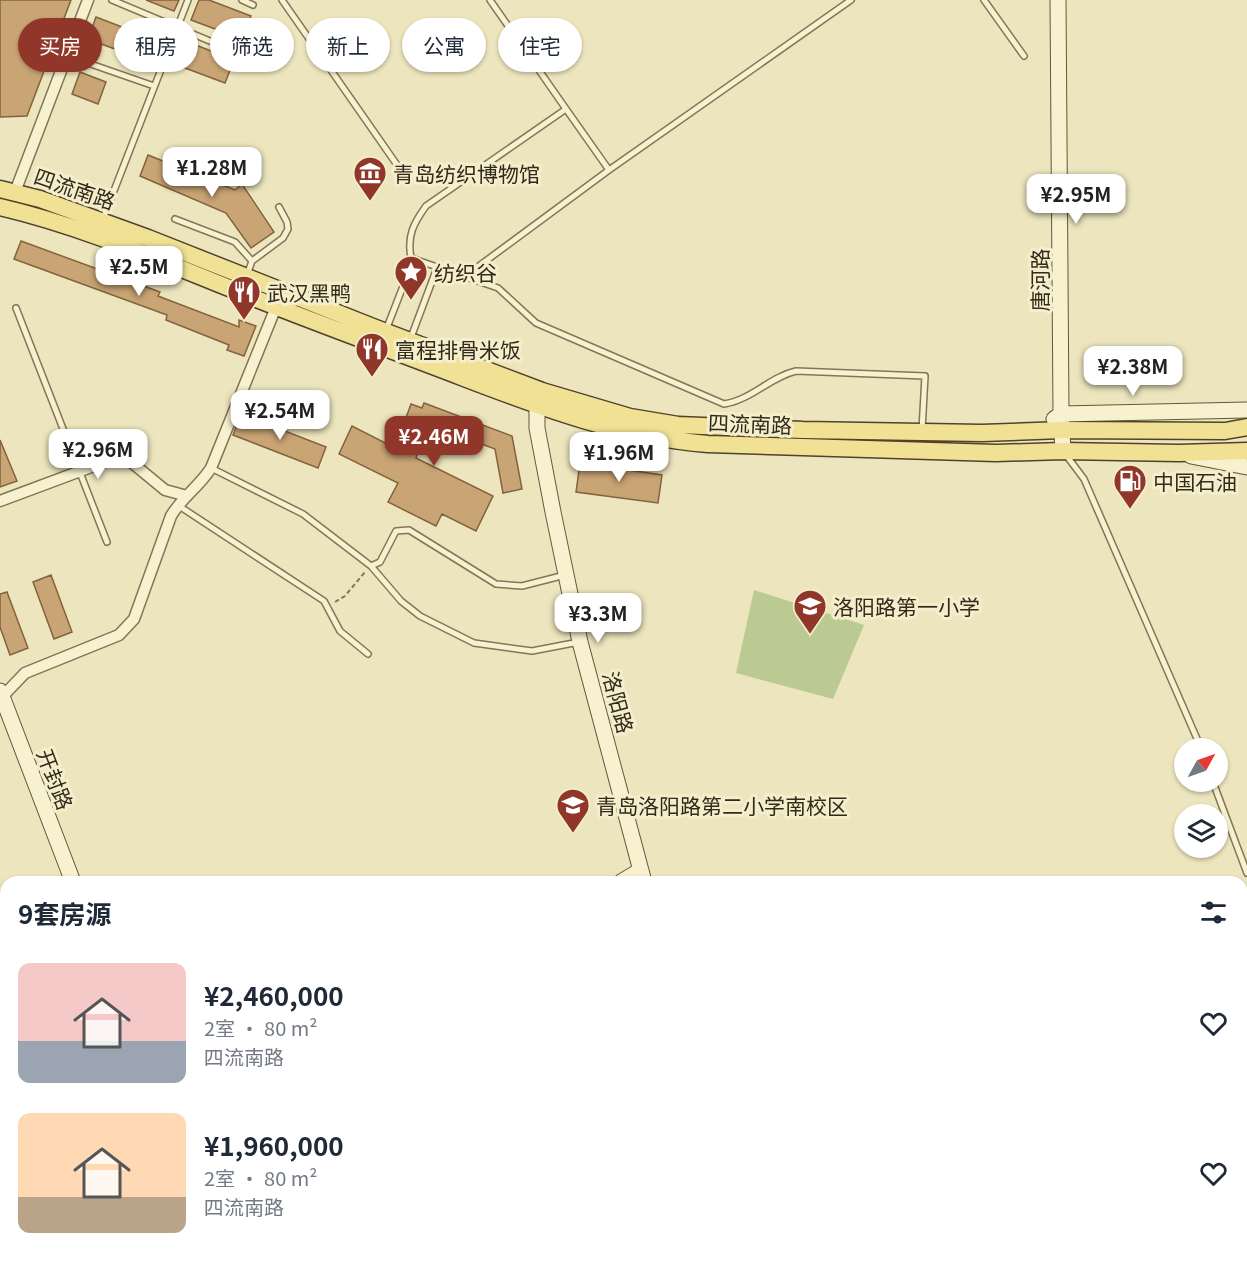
<!DOCTYPE html>
<html lang="zh">
<head>
<meta charset="utf-8">
<style>
	body { margin:0; font-family:Georgia,"Noto Sans SC",serif; background:#f2f2f3; color:#1f2937; height:100vh; display:flex; flex-direction:column; font-size:22px; white-space:nowrap }
	* { box-sizing:border-box; margin:0 }
	p { font-size:20px; color:#747a83 }
	.icon { flex:none; width:33px; height:33px; fill:none; stroke:currentColor; stroke-width:2; stroke-linecap:round; stroke-linejoin:round }
	.map { position:relative; flex:1; overflow:hidden }
	.panel { position:absolute; left:0px; top:876px; width:1248px; height:386px; display:flex; flex-direction:column; background:#fff; border-radius:18px 18px 0 0; box-shadow:0 2px 4px #0004 }
	.panel>* { flex:none }
	.banner { position:absolute; left:18px; top:18px; width:600px; height:54px; display:flex; gap:12px }
	.needle { width:39px; rotate:50deg }
	.tools { position:absolute; left:1174px; top:738px; display:grid; gap:12px }
	.tools a { display:grid; place-items:center; width:54px; height:54px; border-radius:50%; background:#fff; box-shadow:0 2px 4px #0004; font-size:30px }
	.price { position:absolute; translate:-50% -51px; padding:0 14px; border-radius:12px; background:#fff; color:#222; font-size:20px; line-height:39px; filter:drop-shadow(0 2px 3px #0008) }
	.price::after { content:''; position:absolute; left:50%; top:36px; width:18px; height:14px; margin-left:-9px; background:inherit; clip-path:polygon(0 0,100% 0,50% 100%) }
	.price.selected { background:#903729; color:#fff }
	ul { padding:0; list-style:none }
	li { display:flex; align-items:center; gap:18px; height:150px; padding:0 18px }
	li span { display:grid; place-items:center; flex:none; width:168px; height:120px; border-radius:12px; color:#555 }
	li>.icon { margin-inline-start:auto }
	span .icon { width:72px; height:72px; fill:#fffc; stroke-width:1 }
	li b { font-size:26px }
	h2 { display:flex; justify-content:space-between; align-items:center; height:72px; padding:0 18px; font-size:26px }
	.pill { padding:0 21px; border-radius:27px; background:#fff; box-shadow:0 2px 4px #0004; font-size:21px; line-height:54px }
	.pill.selected { background:#903729; color:#fff }
	.map>svg:first-child { display:block }
	.green { fill:#bbc992 }
	.building { fill:#c9a474; stroke:#82633e; stroke-width:1.5 }
	.lines { fill:none; stroke-linecap:round; stroke-linejoin:round }
	.lane-casing { stroke:#837557; stroke-width:8 }
	.street-casing { stroke:#837557; stroke-width:13 }
	.secondary-casing { stroke:#65563a; stroke-width:17 }
	.primary-casing { stroke:#51422c; stroke-width:19 }
	.path { stroke:#837557; stroke-width:2; stroke-dasharray:4.5 3; stroke-linecap:butt }
	.lane { stroke:#f7f1d0; stroke-width:5 }
	.street { stroke:#f7f1d0; stroke-width:10 }
	.secondary { stroke:#f7f1d0; stroke-width:15 }
	.primary { stroke:#f0e195; stroke-width:16 }
	.labels { text-anchor:middle; dominant-baseline:central; stroke-width:6; stroke-linejoin:round; paint-order:stroke }
	.poi-label { font-size:21px; fill:#332a1b; stroke:#f4eecc; text-anchor:start }
	.street-label { font-size:21px; fill:#332a1b; stroke:#f4eecc }
</style>
</head>
<body>
<div class="map">
<svg width="1247" height="1261" viewBox="0 0 1247 1261">
	<rect width="100%" height="100%" fill="#ece5bd"/>
	<!-- green -->
	<path class="green" d="M754 590 864 625 833 699 736 673Z"/>
	<!-- building -->
	<path class="building" d="M0 0H71L27 116 0 117Z
		M146 0H179L174 11Z
		M199 0H209L251 16 242 39 191 20Z
		M96 17 166 44 160 58H158L155 64 88 39Z
		M183 40 234 60 225 83 169 62 175 47 180 49Z
		M80 72 106 82 98 104 72 94Z
		M148 155 235 190 242 184 274 232 251 248 226 213 140 176Z
		M21 241 160 292 158 296 239 327V320L256 326 244 356 227 350 229 345 166 320 167 315 14 259Z
		M424 403 512 436 522 489 503 493 495 449 428 424 416 458 493 496 476 531 442 514 436 526 388 502 398 483 339 454 352 426 395 448 411 404 422 408Z
		M241 414 326 447 318 468 233 435Z
		M0 440 17 481 0 487Z
		M580 463 662 475 658 503 576 492Z
		M51 575 72 632 54 639 33 582Z
		M7 592 28 648 10 655 0 627V594Z"/>
	<g class="lines">
		<!-- lane casing -->
		<g class="lane-casing">
			<path id="lane" d="M112 0 236 52
				M242 0 253 5
				M282 0 402 172
				M490 0 566 109 426 206C413 224 407 236 411 258L498 288 536 323 724 404C751 400 770 377 796 371L925 376 922 430
				M984 0 1024 56
				M82 61 154 86
				M566 109 609 170
				M103 219 188 0
				M175 219 235 242 252 261
				M247 275 252 261 283 238 288 229 287 222 279 207
				M464 277 609 170 851 0
				M16 308 107 542
				M386 330 409 271 411 258
				M410 340 437 268
				M1066 455 1084 479 1201 748
				M211 468 303 514 371 566 401 601 420 616 474 643 532 651 579 642
				M179 506 324 601 340 631 368 654
				M371 566 380 562 396 531 409 530 496 584 522 586 565 575
				M1213 782 1247 873
				M958 1256 959 1261"/>
		</g>
		<!-- street casing -->
		<g class="street-casing">
			<path id="street" d="M15 192 88 0
				M0 501 118 457H125L165 490 187 496
				M1 702 2 697 25 673 119 635 134 619 171 516C182 497 199 487 211 468L276 307"/>
		</g>
		<!-- secondary casing -->
		<g class="secondary-casing">
			<path id="secondary" d="M1058 0 1061 414 1063 451
				M541 394 537 406V428L553 512 580 642 644 882
				M1054 419 1061 414 1247 410
				M1191 456 1247 467
				M0 691 73 882
				M621 882 641 870
				M1242 1221 1247 1219
				M216 1256 219 1261
				M761 1256 763 1261
				M4 1261 13 1256
				M1082 1261 1104 1256"/>
		</g>
		<!-- primary casing -->
		<g class="primary-casing">
			<path id="primary" d="M0 189 40 199 148 238 373 327 542 391 630 417 678 425 803 430 982 433 1062 430 1225 431 1247 427
				M0 207C82 226 161 261 239 292 313 322 389 349 464 378 545 409 620 437 708 444L996 453 1063 451 1179 453 1247 451"/>
		</g>
		<!-- path -->
		<path class="path" d="M335 602 345 596 365 572"/>
		<!-- lane -->
		<use href="#lane" class="lane"/>
		<!-- street -->
		<use href="#street" class="street"/>
		<!-- secondary -->
		<use href="#secondary" class="secondary"/>
		<!-- primary -->
		<use href="#primary" class="primary"/>
	</g>
	<!-- icons -->
	<defs>
		<g id="museum-pin" transform="scale(1.725)"><path d="M0 17L-7.5 6A9.5 9.5 0 1 1 7.5 6Z" fill="#903729" stroke="#f4eecc"/><path d="M0-6L6-3V-2H-6V-3ZM-5-1h2V3h-2ZM-1-1h2V3h-2ZM3-1h2V3H3ZM-6 4H6V6H-6Z" fill="#fff"/></g>
		<g id="sight-pin" transform="scale(1.725)"><path d="M0 17L-7.5 6A9.5 9.5 0 1 1 7.5 6Z" fill="#903729" stroke="#f4eecc"/><path d="M0-6L1.8-2.2L6-1.7L2.9 1.2L3.7 5.4L0 3.3L-3.7 5.4L-2.9 1.2L-6-1.7L-1.8-2.2Z" fill="#fff"/></g>
		<g id="restaurant-pin" transform="scale(1.725)"><path d="M0 17L-7.5 6A9.5 9.5 0 1 1 7.5 6Z" fill="#903729" stroke="#f4eecc"/><path d="M-5-6h1v4h1v-4h1v4h1v-4h1v5L-1.5 .5V6h-2V.5L-5-1ZM5-6V6H3V1.5H1.5Q1.5-4 5-6Z" fill="#fff"/></g>
		<g id="fuel-pin" transform="scale(1.725)"><path d="M0 17L-7.5 6A9.5 9.5 0 1 1 7.5 6Z" fill="#903729" stroke="#f4eecc"/><path d="M-5.5-6h7V0h2V4h1.3V-2.5L3-4.5l.8-.8L6-3V5H2.5V1h-1V6h-7ZM-4.2-4.7v3.2H.2V-4.7Z" fill="#fff"/></g>
		<g id="school-pin" transform="scale(1.725)"><path d="M0 17L-7.5 6A9.5 9.5 0 1 1 7.5 6Z" fill="#903729" stroke="#f4eecc"/><path d="M0-5L7-2L0 1L-7-2ZM-4 1L0 2.5L4 1V4Q0 6-4 4Z" fill="#fff"/></g>
	</defs>
	<g fill-rule="evenodd">
		<use href="#museum-pin" x="370" y="173"/>
		<use href="#sight-pin" x="411" y="272"/>
		<use href="#restaurant-pin" x="244" y="292"/>
		<use href="#restaurant-pin" x="372" y="349"/>
		<use href="#fuel-pin" x="1130" y="481"/>
		<use href="#school-pin" x="810" y="606"/>
		<use href="#school-pin" x="573" y="805"/>
	</g>
	<g class="labels">
		<!-- poi labels -->
		<g class="poi-label">
			<text x="393" y="173">青岛纺织博物馆</text>
			<text x="434" y="272">纺织谷</text>
			<text x="267" y="292">武汉黑鸭</text>
			<text x="395" y="349">富程排骨米饭</text>
			<text x="1153" y="481">中国石油</text>
			<text x="833" y="606">洛阳路第一小学</text>
			<text x="596" y="805">青岛洛阳路第二小学南校区</text>
		</g>
		<!-- street labels -->
		<g class="street-label">
			<text transform="translate(75 188) rotate(19)">四流南路</text>
			<text transform="translate(1039 280) rotate(-90)">唐河路</text>
			<text transform="translate(750 423) rotate(2)">四流南路</text>
			<text transform="translate(619 702) rotate(75)">洛阳路</text>
			<text transform="translate(56 779) rotate(69)">开封路</text>
		</g>
	</g>
</svg>
<div class="tools">
<a><svg class="needle" viewBox="-14 -14 28 28"><path d="M0-13l5 13h-10z" fill="#e53935"/><path d="M0 13l5-13h-10z" fill="#747a83"/></svg></a>
<a><svg class="icon" aria-label="layers" viewBox="0 0 24 24"><path d="M12 4l9 5-9 5-9-5zM3 14l9 5 9-5"/></svg></a>
</div>
<b class="price" style="left:212px;top:198px">¥1.28M</b>
<b class="price" style="left:1076px;top:225px">¥2.95M</b>
<b class="price" style="left:139px;top:297px">¥2.5M</b>
<b class="price" style="left:1133px;top:397px">¥2.38M</b>
<b class="price" style="left:280px;top:441px">¥2.54M</b>
<b class="price selected" style="left:434px;top:467px">¥2.46M</b>
<b class="price" style="left:98px;top:480px">¥2.96M</b>
<b class="price" style="left:619px;top:483px">¥1.96M</b>
<b class="price" style="left:598px;top:644px">¥3.3M</b>
<div class="banner">
<a class="pill selected">买房</a>
<a class="pill">租房</a>
<a class="pill">筛选</a>
<a class="pill">新上</a>
<a class="pill">公寓</a>
<a class="pill">住宅</a>
</div>
<section class="panel">
<h2>9套房源<svg class="icon" aria-label="filters" viewBox="0 0 24 24"><path d="M4 7h16M4 17h16"/><circle cx="9" cy="7" r="2"/><circle cx="15" cy="17" r="2"/></svg></h2>
<ul>
<li><span style="background:linear-gradient(#f6c9c9 65%,#9aa5b1 0)"><svg class="icon" aria-label="home" viewBox="0 0 24 24"><path d="M3 11l9-7 9 7M6 9v11h12V9"/></svg></span><div><b>¥2,460,000</b><p>2室 · 80 m²</p><p>四流南路</p></div><svg class="icon" aria-label="heart" viewBox="0 0 24 24"><path d="M12 20l-8-8c-3-5 5-10 8-4 3-6 11-1 8 4z"/></svg></li>
<li><span style="background:linear-gradient(#ffd9b3 70%,#b9a48a 0)"><svg class="icon" aria-label="home" viewBox="0 0 24 24"><path d="M3 11l9-7 9 7M6 9v11h12V9"/></svg></span><div><b>¥1,960,000</b><p>2室 · 80 m²</p><p>四流南路</p></div><svg class="icon" aria-label="heart" viewBox="0 0 24 24"><path d="M12 20l-8-8c-3-5 5-10 8-4 3-6 11-1 8 4z"/></svg></li>
</ul>
</section>
</div>
</body>
</html>
